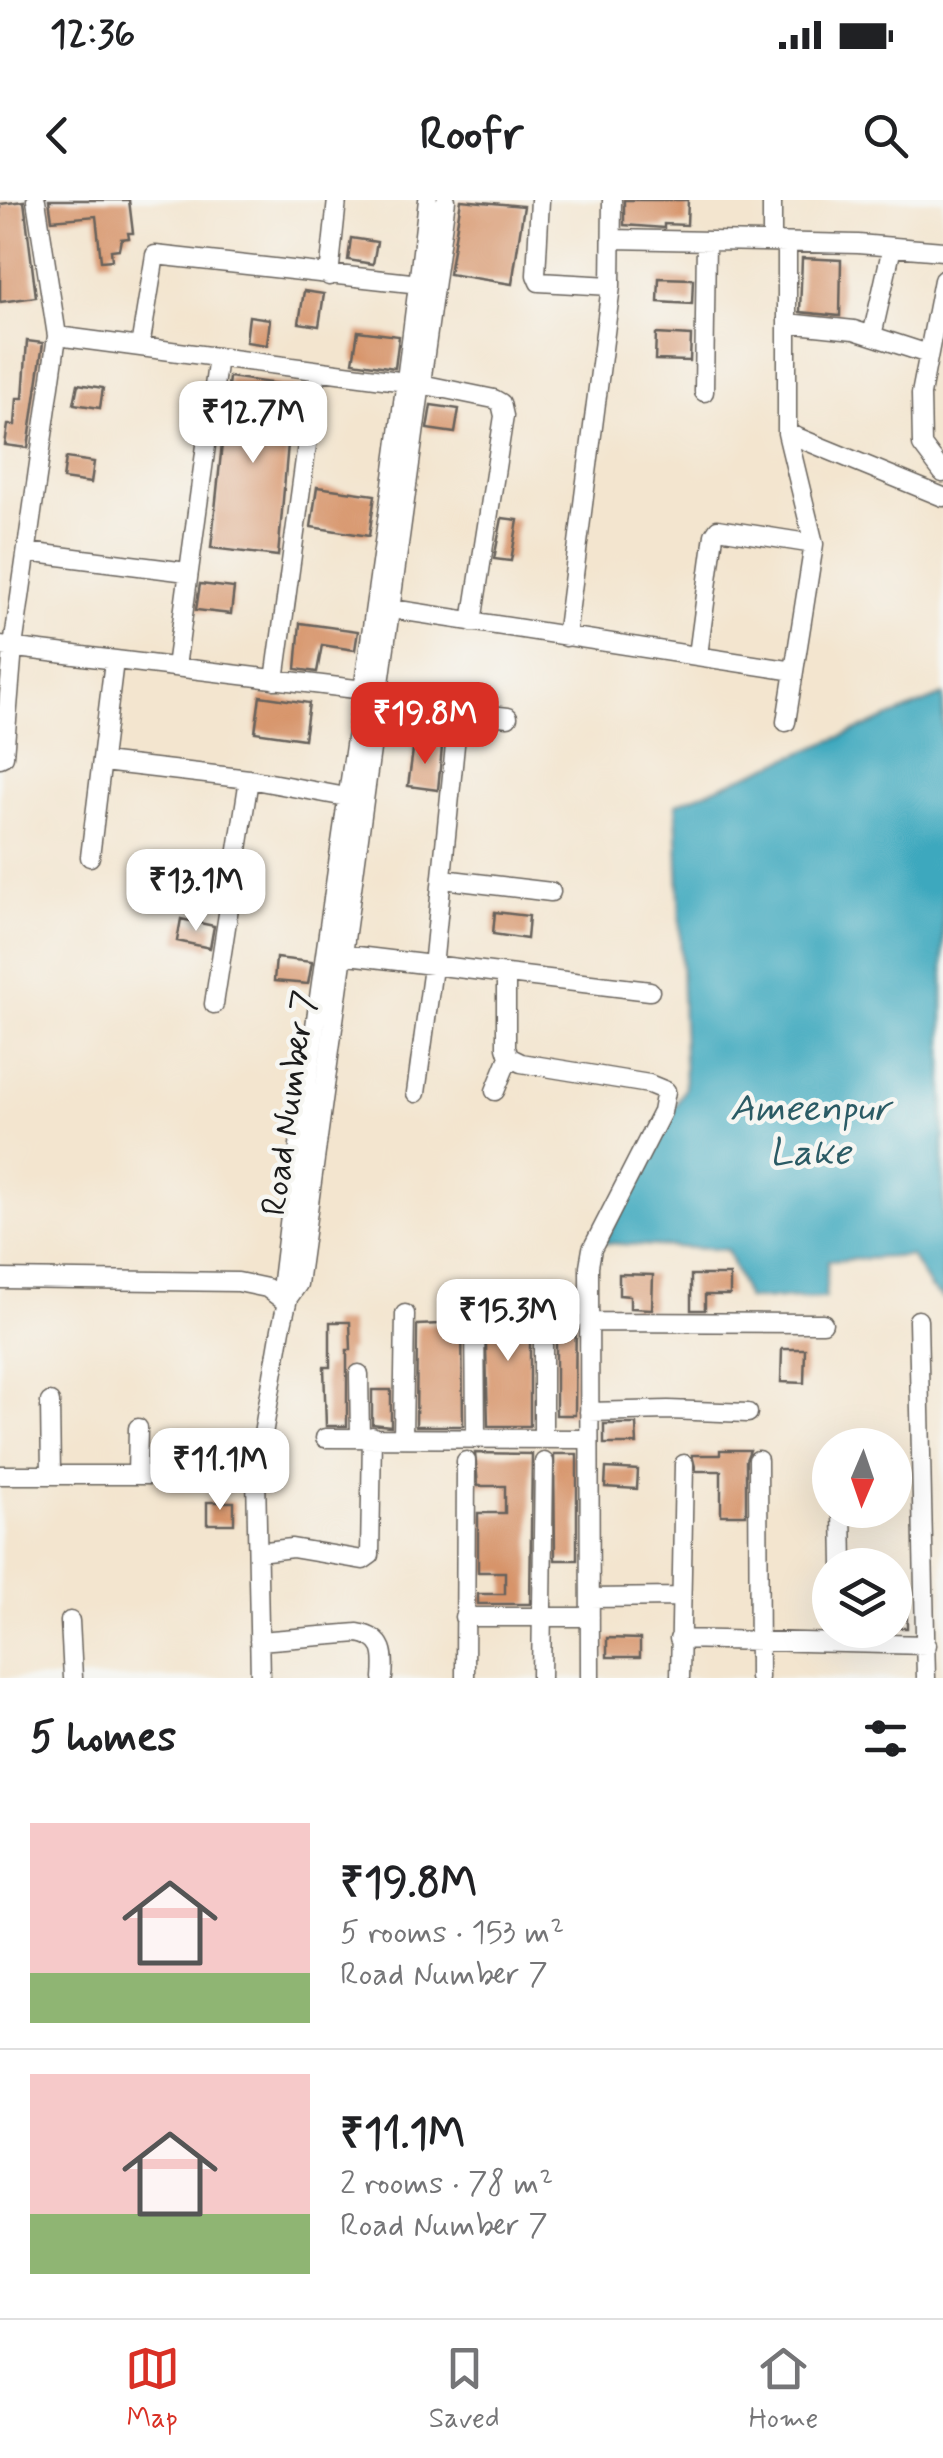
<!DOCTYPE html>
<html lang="en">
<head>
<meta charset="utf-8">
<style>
	body { margin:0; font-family:Mynerve,sans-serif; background:#f2f2f2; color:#202124; height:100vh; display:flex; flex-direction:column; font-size:38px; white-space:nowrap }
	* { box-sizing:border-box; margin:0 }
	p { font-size:32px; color:#757577 }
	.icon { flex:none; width:55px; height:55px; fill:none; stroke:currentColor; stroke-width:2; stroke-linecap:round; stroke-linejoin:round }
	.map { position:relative; height:1478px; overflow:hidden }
	.side { display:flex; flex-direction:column; background:#fff; flex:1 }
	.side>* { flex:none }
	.needle { width:65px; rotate:182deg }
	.controls { position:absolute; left:812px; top:1228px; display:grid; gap:20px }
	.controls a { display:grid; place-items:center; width:100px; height:100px; border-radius:50%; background:#fff; box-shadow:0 10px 40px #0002; font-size:50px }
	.price { position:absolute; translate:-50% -85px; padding:0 22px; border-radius:20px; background:#fff; color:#222; font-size:32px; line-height:65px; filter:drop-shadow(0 2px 5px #0008) }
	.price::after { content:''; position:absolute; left:50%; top:60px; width:30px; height:22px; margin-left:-15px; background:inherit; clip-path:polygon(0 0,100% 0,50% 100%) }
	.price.current { background:#d93025; color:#fff }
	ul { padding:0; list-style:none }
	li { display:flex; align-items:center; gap:30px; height:250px; padding:0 30px }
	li+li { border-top:2px solid #e0e0e0 }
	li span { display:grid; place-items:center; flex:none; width:280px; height:200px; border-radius:0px; color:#555 }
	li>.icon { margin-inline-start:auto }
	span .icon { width:120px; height:120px; fill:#fffc; stroke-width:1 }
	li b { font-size:42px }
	h2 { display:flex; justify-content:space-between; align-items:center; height:120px; padding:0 30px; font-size:42px }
	.status { display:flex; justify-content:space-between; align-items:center; height:70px; padding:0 50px; background:#fff; direction:ltr }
	.status svg { height:28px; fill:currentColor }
	header { display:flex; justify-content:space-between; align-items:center; height:130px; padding:0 30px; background:#fff; font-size:45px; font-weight:700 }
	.tab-bar { display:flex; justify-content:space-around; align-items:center; height:140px; border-top:2px solid #e0e0e0; background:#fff; font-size:28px; color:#757577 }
	.tab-bar a { display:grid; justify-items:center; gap:5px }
	.tab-bar .current { color:#d93025 }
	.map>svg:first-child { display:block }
	.water { fill:#3ea8be; stroke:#2d626d; stroke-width:2.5 }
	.building { fill:#d7946b }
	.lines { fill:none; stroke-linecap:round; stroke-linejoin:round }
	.minor-casing { stroke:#67625b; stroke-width:21 }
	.minor { stroke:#fff; stroke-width:18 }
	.labels { text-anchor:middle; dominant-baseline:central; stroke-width:9; stroke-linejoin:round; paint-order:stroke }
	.street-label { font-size:35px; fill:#1c1c1c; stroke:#f6f6f2 }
	.water-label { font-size:38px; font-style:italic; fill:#2b5b65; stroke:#f6f6f2 }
</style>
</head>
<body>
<div class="status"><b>12:36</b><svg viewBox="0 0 49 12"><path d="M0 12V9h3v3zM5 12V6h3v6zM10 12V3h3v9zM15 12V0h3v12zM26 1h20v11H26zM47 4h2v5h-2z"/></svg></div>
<header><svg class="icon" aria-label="back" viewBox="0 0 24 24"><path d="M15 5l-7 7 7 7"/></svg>Roofr<svg class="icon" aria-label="search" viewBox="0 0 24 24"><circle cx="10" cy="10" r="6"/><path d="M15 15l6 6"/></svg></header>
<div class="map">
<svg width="943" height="1478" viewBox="0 0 943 1478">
	<rect width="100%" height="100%" fill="#f6f6f2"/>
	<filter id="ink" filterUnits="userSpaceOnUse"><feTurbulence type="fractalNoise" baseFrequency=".01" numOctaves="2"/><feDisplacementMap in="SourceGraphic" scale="20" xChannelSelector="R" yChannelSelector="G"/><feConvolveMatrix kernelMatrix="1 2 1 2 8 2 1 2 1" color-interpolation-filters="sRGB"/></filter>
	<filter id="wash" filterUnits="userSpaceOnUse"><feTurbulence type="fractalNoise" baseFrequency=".0048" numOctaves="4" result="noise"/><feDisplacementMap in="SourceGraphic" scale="40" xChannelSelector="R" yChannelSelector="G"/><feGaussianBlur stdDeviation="2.25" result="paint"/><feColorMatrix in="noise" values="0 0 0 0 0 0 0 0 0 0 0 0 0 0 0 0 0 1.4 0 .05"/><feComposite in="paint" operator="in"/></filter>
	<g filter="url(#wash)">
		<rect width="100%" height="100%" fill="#f3e5cf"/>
		<!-- water -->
		<path class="water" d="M943 495V1099L930 1088 911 1056 828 1061 825 1098 747 1099 727 1050 604 1043 685 888 676 604Z"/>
		<g id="blocks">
			<!-- building -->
			<path class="building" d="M49 0H129L133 33H128L129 38 121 39 119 49 111 50 112 60 101 61 96 16 52 20Z
				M461 0 524 6 512 84 449 74Z
				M624 0H688L687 25 664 24V28L624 25Z
				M24 1 36 97 0 102V4Z
				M351 38 377 42 373 64 348 60Z
				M802 58 841 60 840 116 800 112Z
				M659 78 693 79 692 104 658 102Z
				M304 91 324 94 319 126 299 123Z
				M249 116 270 119 267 145 246 142Z
				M358 131 399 136 395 168 353 162Z
				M656 134 691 136 690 161 655 160Z
				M27 141 43 143 28 248 5 245 8 225H15L17 198H23Z
				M229 177 299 187 288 244 278 356 211 348Z
				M78 184 103 188 100 208 74 204Z
				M431 205 459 209 455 233 427 229Z
				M66 258 94 262 91 283 63 279Z
				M317 287 375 295 369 336 311 327Z
				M502 318 518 320 511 361 494 359Z
				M200 384 234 388 231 414 196 410Z
				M300 423 358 431 355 450 322 445 317 472 296 469Z
				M260 496 309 503 304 539 255 532Z
				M414 543 442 547 438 590 408 586Z
				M495 712 529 716 527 739 493 734Z
				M181 719 214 726 210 748 177 741Z
				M276 758 312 762 308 784 274 781Z
				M619 1074 653 1075 652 1109 630 1108V1096L619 1095Z
				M691 1075H730V1095H705V1110H691Z
				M509 1103 530 1104V1226H488L485 1105Z
				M556 1103H576L575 1215H556Z
				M441 1104H465L462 1112 463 1226H416L417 1125 440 1124Z
				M330 1122H350L351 1150H347V1226H326L324 1167H330Z
				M782 1149H805L804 1183 781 1182Z
				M372 1190H391V1226L372 1224Z
				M604 1224H636L637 1244H604Z
				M720 1250H750L746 1260V1315H721V1271H696L692 1255H720Z
				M475 1253 532 1254 530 1404H478V1394H505V1372H478V1313H505V1286H478Z
				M554 1254H577V1360H555Z
				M606 1268 638 1270 637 1289 605 1287Z
				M207 1302H234V1324H207Z
				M895 1383H907V1428H895Z
				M607 1438 640 1439V1457H607Z"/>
		</g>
	</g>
	<g filter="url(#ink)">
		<use href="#blocks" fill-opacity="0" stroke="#67625b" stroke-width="2.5"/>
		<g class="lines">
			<!-- minor casing -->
			<g class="minor-casing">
				<path id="minor" d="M540 0 536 75 539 82 611 86
					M772 0V42
					M612 39 858 44 943 51
					M329 76 337 0
					M943 80 921 194 922 245 943 273
					M787 123 854 130 928 154
					M57 136 421 184 494 199 501 203 504 216 472 422
					M872 136 892 47
					M140 147 155 55 429 85
					M704 192 706 41
					M787 233 943 297
					M27 352 187 372
					M379 407 794 471
					M566 437 611 86 612 0
					M0 446 430 498 446 503 456 511 457 525 433 767 416 893
					M698 455 714 335 718 329 814 344
					M176 467 218 157
					M275 480 317 171
					M456 511 508 517
					M786 522 814 344 787 233V43
					M0 558 4 556 13 447 57 136 36 0
					M103 562 249 579 357 599
					M90 657 114 461
					M443 679 551 692
					M332 753 650 791
					M506 776V847L509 857 521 863 649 884 666 891 662 912 592 1049 589 1066 590 1478
					M214 804 249 579
					M495 891 509 857
					M0 1079 238 1082 267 1088 287 1103
					M288 1098 282 1081C325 720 387 361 428 0
					M543 1099V1238
					M475 1112 476 1237
					M918 1120 926 1478
					M589 1122 823 1123
					M359 1174 360 1237
					M50 1202 51 1275
					M589 1212 668 1210 748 1213
					M403 1236 405 1114
					M325 1238 589 1239
					M758 1260 759 1478
					M0 1275H256
					M137 1275 138 1228
					M842 1310 843 1365
					M258 1352 292 1348 363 1360 370 1355 372 1236
					M590 1398 679 1397
					M464 1417H590
					M70 1421 73 1478
					M679 1439 927 1445
					M259 1441 358 1433C385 1438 385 1454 383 1478
					M260 1478 256 1275 281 1129 288 1098 298 1084 446 0
					M465 1478 466 1261
					M541 1478 544 1262
					M680 1478 684 1264"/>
			</g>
			<!-- minor -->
			<use href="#minor" class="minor"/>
		</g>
	</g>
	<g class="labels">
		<!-- street labels -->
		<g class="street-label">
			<text transform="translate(290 903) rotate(-82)">Road Number 7</text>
		</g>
		<!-- water labels -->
		<g class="water-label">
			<text x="810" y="909">Ameenpur<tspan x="810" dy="44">Lake</tspan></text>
		</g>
	</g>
</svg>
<div class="controls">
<a><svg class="needle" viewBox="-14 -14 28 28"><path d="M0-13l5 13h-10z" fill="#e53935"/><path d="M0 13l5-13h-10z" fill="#757577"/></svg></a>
<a><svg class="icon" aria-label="layers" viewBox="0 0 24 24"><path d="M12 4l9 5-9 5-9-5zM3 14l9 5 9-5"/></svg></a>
</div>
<b class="price" style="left:253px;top:266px">₹12.7M</b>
<b class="price current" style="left:425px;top:567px">₹19.8M</b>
<b class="price" style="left:196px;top:734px">₹13.1M</b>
<b class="price" style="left:508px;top:1164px">₹15.3M</b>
<b class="price" style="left:220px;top:1313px">₹11.1M</b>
</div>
<section class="side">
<h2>5 homes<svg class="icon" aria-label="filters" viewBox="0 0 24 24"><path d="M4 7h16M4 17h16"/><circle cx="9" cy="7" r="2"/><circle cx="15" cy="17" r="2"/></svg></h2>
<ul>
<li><span style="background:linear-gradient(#f6c9c9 75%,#8fb573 0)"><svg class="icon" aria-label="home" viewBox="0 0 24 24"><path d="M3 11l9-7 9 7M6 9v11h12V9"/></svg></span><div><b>₹19.8M</b><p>5 rooms · 153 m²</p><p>Road Number 7</p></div></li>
<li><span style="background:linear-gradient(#f6c9c9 70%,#8fb573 0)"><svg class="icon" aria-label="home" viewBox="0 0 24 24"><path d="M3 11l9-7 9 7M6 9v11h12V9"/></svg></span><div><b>₹11.1M</b><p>2 rooms · 78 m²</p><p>Road Number 7</p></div></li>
</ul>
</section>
<nav class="tab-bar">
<a class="current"><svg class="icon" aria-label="map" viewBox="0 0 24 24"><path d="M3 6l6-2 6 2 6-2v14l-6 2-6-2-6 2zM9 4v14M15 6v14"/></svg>Map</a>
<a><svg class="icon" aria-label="saved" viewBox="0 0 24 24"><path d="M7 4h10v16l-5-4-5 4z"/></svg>Saved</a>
<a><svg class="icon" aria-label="home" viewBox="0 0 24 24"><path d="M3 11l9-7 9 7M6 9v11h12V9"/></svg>Home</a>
</nav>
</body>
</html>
